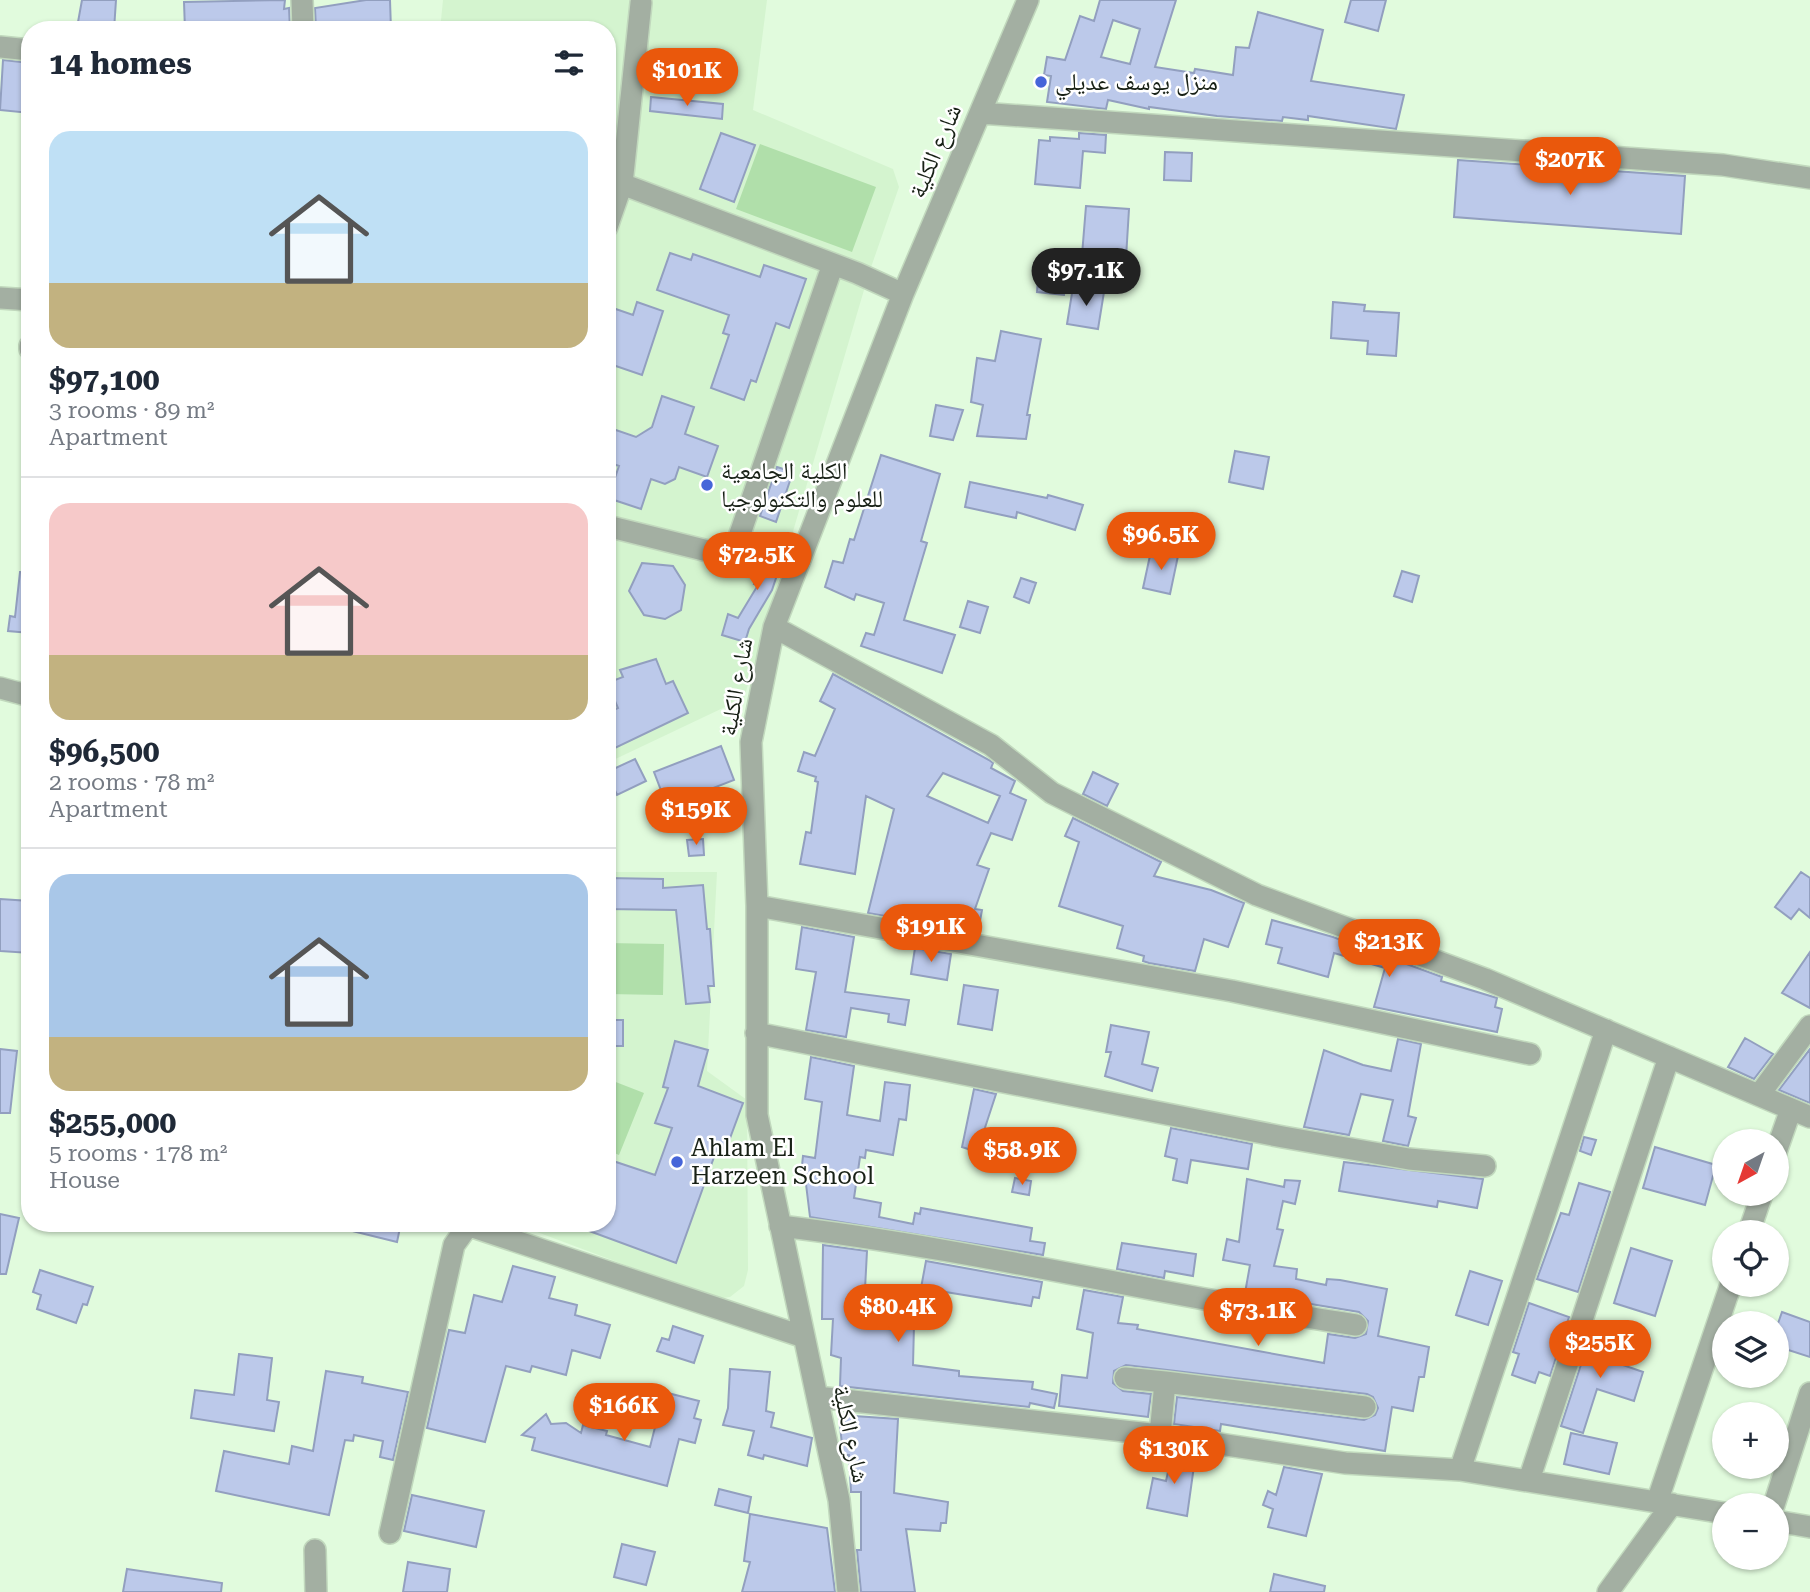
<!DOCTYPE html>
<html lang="en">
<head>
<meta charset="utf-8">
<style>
	body { margin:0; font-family:"Roboto Serif","Noto Naskh Arabic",serif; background:#f2f2f3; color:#1f2937; height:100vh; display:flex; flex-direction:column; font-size:26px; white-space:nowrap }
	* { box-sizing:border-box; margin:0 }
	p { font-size:23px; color:#747a83 }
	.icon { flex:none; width:38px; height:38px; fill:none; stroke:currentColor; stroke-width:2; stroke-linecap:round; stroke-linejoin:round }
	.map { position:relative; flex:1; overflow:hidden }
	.sheet { position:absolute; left:21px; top:21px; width:595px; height:1211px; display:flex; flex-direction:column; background:#fff; border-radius:28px; box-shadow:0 2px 5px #0004 }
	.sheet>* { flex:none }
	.needle { width:46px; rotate:220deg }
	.tools { position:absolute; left:1712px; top:1129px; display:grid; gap:14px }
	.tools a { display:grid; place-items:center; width:77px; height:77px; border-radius:50%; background:#fff; box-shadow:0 2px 5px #0004; font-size:35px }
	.price { position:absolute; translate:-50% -60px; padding:0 16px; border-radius:24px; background:#ea580c; color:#fff; font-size:23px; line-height:46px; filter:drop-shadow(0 2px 4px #0008) }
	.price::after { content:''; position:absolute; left:50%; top:42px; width:21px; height:16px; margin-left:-10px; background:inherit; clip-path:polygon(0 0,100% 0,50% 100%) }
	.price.active { background:#222; color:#fff }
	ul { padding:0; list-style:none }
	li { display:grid; align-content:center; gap:14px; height:371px; padding:0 28px }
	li+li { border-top:2px solid #e0e1e3 }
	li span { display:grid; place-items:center; height:217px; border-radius:21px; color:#555 }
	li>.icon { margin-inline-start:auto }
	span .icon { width:126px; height:126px; fill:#fffc; stroke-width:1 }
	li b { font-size:30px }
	h2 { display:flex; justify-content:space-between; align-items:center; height:84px; padding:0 28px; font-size:30px }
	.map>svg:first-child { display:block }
	.built { fill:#d4f4cf }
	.green { fill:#b0dfaa }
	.building { fill:#bcc9ea; stroke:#929fbf; stroke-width:2; fill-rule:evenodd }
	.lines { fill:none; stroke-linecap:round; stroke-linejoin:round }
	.minor-casing { stroke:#c1d8bd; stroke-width:24 }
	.minor { stroke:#a3afa2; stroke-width:21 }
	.poi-dot { fill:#4665d9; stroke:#fff; stroke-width:2.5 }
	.labels { text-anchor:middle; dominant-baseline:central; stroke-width:5; stroke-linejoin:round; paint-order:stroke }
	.poi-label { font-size:24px; fill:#182116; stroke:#fff; text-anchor:start }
	.street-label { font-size:24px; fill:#182116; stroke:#fff }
</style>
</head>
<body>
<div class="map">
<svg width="1810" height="1592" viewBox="0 0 1810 1592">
	<rect width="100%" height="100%" fill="#e1fbdd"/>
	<!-- built -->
	<path class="built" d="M443 0H767L753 110 893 169 899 187 869 273 744 698 607 763V30H440Z
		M607 872H717L707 1071 747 1100 748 1270 744 1286 730 1297 716 1299 513 1223H607Z"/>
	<!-- green -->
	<path class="green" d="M760 144 876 187 852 252 736 209Z
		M607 943 664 944 663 995 607 994Z
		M608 1079 644 1093 619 1155 607 1150Z"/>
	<!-- building -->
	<path class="building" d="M82 0H116L114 30H82L83 23 78 22Z
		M285 0 284 9 289 8 290 30H185L184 2Z
		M366 0H390L391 30 316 29 315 8Z
		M1100 0H1176L1155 67 1194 73 1195 69 1233 75 1236 47 1249 48 1258 12 1323 30 1311 81 1404 95 1396 129 1308 116V120L1283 117 1282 121 1217 116 1149 107V109L1108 100 1106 109 1047 102 1051 76 1044 75 1047 57 1065 60 1080 16 1094 21ZM1113 20 1140 29 1130 64 1101 57Z
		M1351 0H1386L1378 31 1345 22Z
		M3 60 30 63V113L0 110Z
		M651 97 723 104 722 119 650 111Z
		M721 133 755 145 734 202 700 189Z
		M1079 133 1106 135 1105 153 1083 151 1080 188 1035 184 1039 140 1050 141V137L1079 139Z
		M1165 152 1192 153 1191 181 1164 180Z
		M1458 160 1685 176 1681 234 1454 217Z
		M1086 206 1129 209 1126 258 1082 255Z
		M670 253 691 260 693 254 760 277 764 265 806 279 789 328 776 323 756 382 751 380 744 400 711 388 729 335 723 333 729 315 657 290Z
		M1039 264 1067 266 1064 295 1037 292Z
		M1073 287 1104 292 1098 329 1067 324Z
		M637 302 663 311 642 375 607 363V306L633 315Z
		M1333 302 1365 305 1364 311 1399 313 1396 356 1367 354 1368 341 1331 338Z
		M1001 331 1041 339 1027 415H1030L1026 439 977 436 983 405 971 402 977 358 995 361Z
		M662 396 694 407 685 434 718 446 707 477 679 467 675 479 665 484 651 479 641 509 608 498 619 466 607 462V427L636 437 652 427Z
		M936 405 963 410 953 440 930 436Z
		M1235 451 1269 457 1263 489 1229 482Z
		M881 455 940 474 921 541 927 543 904 620 955 635 942 673 861 646 866 633 874 635 884 603 856 594 854 600 825 587 833 561 843 563 850 539 854 540Z
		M777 467 793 472 776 522 760 516Z
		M970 482 1047 498 1048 495 1083 505 1075 530 1017 512 1016 518 965 507Z
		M769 538 787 545 772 590 749 629 745 642 722 635 728 614 738 618 758 585 754 584Z
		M1151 551 1178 556 1170 594 1143 588Z
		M642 563 673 566 685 585 681 610 665 619 644 615 629 591Z
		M1402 571 1419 576 1412 602 1394 596Z
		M20 572 30 573V633L8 631 10 616 15 617Z
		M1021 578 1036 583 1029 603 1014 597Z
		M968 601 988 607 980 633 960 627Z
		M656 659 666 684 673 681 688 713 615 748 607 731V713L618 708 607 683 623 677 620 670Z
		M833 674 989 760 993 763 991 768 1015 781 1010 793 1026 800 1012 840 991 833 977 865 989 869 975 909 982 910 978 932 868 913 894 809 866 796 855 874 800 864 806 832 811 833 818 782 815 781 816 777 798 771 804 752 815 756 835 709 820 701ZM943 773 1000 796 988 823 927 796Z
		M721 746 734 780 667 806 654 772Z
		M635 759 646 781 617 795 607 772Z
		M1093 772 1118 784 1107 806 1083 794Z
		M1073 818 1161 862 1154 876 1211 890 1244 903 1228 947 1204 939 1195 971 1149 963 1143 961 1144 956 1117 948 1123 926 1059 906 1079 842 1065 836Z
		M703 839 704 855 689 856 687 840Z
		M1801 872 1810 878V918L1799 909 1791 919 1775 907Z
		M607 878 663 879V888L703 885 707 929H710L714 986H708L710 1002 686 1004 676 910 607 909Z
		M0 899 30 901V953L0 951Z
		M1272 920 1333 937 1442 977 1441 981 1497 998 1495 1007 1502 1009 1497 1032 1374 1007 1385 968 1334 953 1328 977 1278 963 1282 948 1266 944Z
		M802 927 854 937 845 992 909 1000 905 1025 888 1022 889 1014 851 1008 846 1037 806 1030 816 972 796 969Z
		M915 948 951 954 947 980 911 974Z
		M1810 952V1008L1782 993Z
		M964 985 998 990 992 1030 958 1024Z
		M607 1020H623V1046H607Z
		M1111 1025 1149 1032 1142 1064 1158 1068 1152 1091 1105 1076 1111 1052H1106Z
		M1745 1038 1773 1054 1754 1079 1728 1067Z
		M1398 1039 1421 1044 1408 1116 1416 1118 1408 1146 1383 1141 1393 1100 1361 1094 1349 1135 1304 1127 1324 1050 1363 1065 1391 1071Z
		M675 1041 708 1050 698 1086 743 1103 726 1149 718 1146 676 1263 573 1225 607 1223V1159L655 1175 672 1128 655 1123 668 1088 663 1087Z
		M0 1049 17 1051 10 1113H0Z
		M1810 1049V1103L1779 1090Z
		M811 1057 854 1066 847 1115 880 1121 885 1082 910 1085 906 1120 899 1119 893 1155 866 1150 865 1158 860 1157 854 1198 881 1203 879 1217 913 1224 915 1213 920 1214 921 1208 1032 1228 1030 1241 1045 1243 1043 1255 810 1217 805 1176 801 1175 803 1156 815 1158 822 1102 805 1099Z
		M974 1089 996 1094 977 1152 962 1147Z
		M1171 1128 1252 1144 1248 1169 1191 1160 1187 1183 1173 1180 1177 1159 1165 1156Z
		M1584 1137 1596 1140 1591 1155 1580 1151Z
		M1655 1147 1716 1165 1705 1205 1643 1188Z
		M1344 1162 1483 1179 1477 1208 1438 1201 1437 1207 1339 1191Z
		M1015 1178 1031 1181 1029 1195 1012 1192Z
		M1247 1179 1284 1187 1285 1180 1300 1181 1295 1204 1283 1201 1277 1229 1283 1230 1274 1266 1297 1269 1296 1279 1326 1285 1327 1279 1340 1280 1387 1289 1378 1336 1429 1347 1424 1377H1419L1413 1411 1392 1407 1385 1451 1221 1424 1220 1431 1174 1424 1177 1397 1364 1420 1375 1415 1378 1408 1373 1397 1367 1394 1126 1365 1114 1371 1113 1383 1123 1391 1151 1394 1148 1417 1059 1406 1062 1375 1087 1378 1093 1333 1077 1329 1084 1290 1123 1297 1118 1323 1138 1325 1137 1329 1324 1363 1328 1334 1355 1338 1366 1334 1368 1321 1359 1312 1245 1293 1250 1265 1223 1260 1227 1239 1239 1242Z
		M1579 1183 1610 1192 1578 1292 1537 1279 1561 1213 1569 1215Z
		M0 1214 19 1218 6 1274H0Z
		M344 1223H401L397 1242 344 1229Z
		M1122 1243 1196 1254 1193 1276 1165 1271 1164 1278 1117 1269Z
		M823 1245 867 1251 863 1327 899 1330 903 1287 915 1288V1296L931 1298 928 1326 914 1325 913 1365 959 1371V1376L1033 1382 1032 1389 1057 1394 1054 1408 1030 1403 1029 1407 840 1386 841 1358 831 1355 833 1319H822Z
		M1631 1248 1672 1261 1655 1316 1614 1303Z
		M926 1261 1042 1282 1039 1298 1033 1297 1031 1306 921 1288Z
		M513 1266 555 1277 549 1298 577 1305 575 1315 610 1325 600 1358 572 1350 566 1375 532 1366 530 1372 506 1366 485 1442 427 1428 449 1330 465 1333 474 1295 502 1302Z
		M40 1270 93 1287 87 1305 83 1304 76 1323 37 1309 41 1295 33 1292Z
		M1470 1271 1502 1281 1488 1325 1456 1315Z
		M1529 1303 1569 1317 1550 1376 1539 1372 1535 1383 1512 1375 1519 1354 1513 1352Z
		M1782 1312 1810 1322V1357L1776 1346V1329Z
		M673 1326 703 1336 694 1363 657 1351 662 1338 669 1340Z
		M1607 1330 1623 1336 1614 1362 1643 1372 1634 1401 1597 1389 1583 1433 1561 1426 1589 1340 1603 1344Z
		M239 1354 272 1358 267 1400 279 1402 274 1431 191 1418 195 1390 234 1395Z
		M730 1369 770 1372 766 1411 774 1413 771 1427 812 1438 807 1466 764 1455 763 1459 748 1455 754 1431 723 1425 728 1408Z
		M326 1371 363 1377 362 1383 408 1392 393 1460 380 1457 383 1441 354 1435 353 1441 345 1440 329 1515 216 1491 224 1451 289 1464 292 1446 313 1451Z
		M664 1392 699 1401 694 1418 701 1420 695 1443 679 1439 667 1486 532 1450 535 1438 522 1435 546 1414 551 1424 566 1423 581 1433 583 1425 607 1431 606 1435 650 1447Z
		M839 1415 898 1419 894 1493 948 1502 946 1523H941L940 1531 906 1529 915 1592H861L857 1550H861V1492H851L849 1455H843Z
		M1571 1433 1617 1443 1609 1474 1564 1464Z
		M1173 1450 1192 1453 1190 1465 1194 1466 1187 1516 1147 1508 1153 1478 1166 1481Z
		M1284 1467 1322 1474 1306 1536 1268 1527 1273 1509 1263 1505 1268 1491 1276 1495Z
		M719 1489 751 1497 748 1513 715 1505Z
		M412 1495 484 1511 476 1547 404 1531Z
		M750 1514 827 1528 835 1592H742L750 1562 744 1561Z
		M622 1544 655 1552 646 1585 614 1577Z
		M408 1562 450 1569 447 1592H403Z
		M127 1569 222 1583 221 1592H123Z
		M1274 1574 1325 1586 1324 1592H1270Z"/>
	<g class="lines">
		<!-- minor casing -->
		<g class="minor-casing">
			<path id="minor" d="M302 0 303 30
				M0 47 30 50
				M980 113 1723 165 1810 178
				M622 184 857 273 903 294
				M607 227 622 184 641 3
				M0 298 30 300
				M30 346V349
				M607 526 732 557 833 264
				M774 627 991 745 1052 793 1257 895 1485 979 1810 1117
				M0 688 30 696
				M757 906 1232 991 1530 1054
				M1606 1030 1460 1470 1724 1513
				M756 1033 1283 1137 1409 1159 1485 1166
				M1759 1095 1810 1026
				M1776 1152 1791 1109
				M470 1226 804 1337
				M780 1226C974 1249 1164 1296 1356 1325
				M1749 1232 1762 1194
				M1125 1378 1165 1382 1160 1435
				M1165 1382 1365 1407
				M817 1397 1160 1435 1345 1463 1460 1470
				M1532 1481 1531 1474 1669 1057
				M1657 1502 1731 1284
				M1774 1505 1810 1393
				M1776 1521 1810 1527
				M390 1533 454 1245 470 1223
				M315 1550 316 1592
				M848 1592 839 1500 757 1115V906L751 742 774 627 903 294 1028 0
				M1608 1592 1672 1504"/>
		</g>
		<!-- minor -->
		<use href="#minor" class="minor"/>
	</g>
	<!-- markers -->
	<g class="poi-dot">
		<circle cx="1041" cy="82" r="7"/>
		<circle cx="707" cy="485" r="7"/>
		<circle cx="677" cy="1162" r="7"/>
	</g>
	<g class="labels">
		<!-- poi labels -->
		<g class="poi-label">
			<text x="1055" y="82">منزل يوسف عديلي</text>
			<text x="721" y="471">الكلية الجامعية<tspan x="721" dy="28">للعلوم والتكنولوجيا</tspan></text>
			<text x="691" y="1148">Ahlam El<tspan x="691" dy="28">Harzeen School</tspan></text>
		</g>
		<!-- street labels -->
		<g class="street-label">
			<text transform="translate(935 151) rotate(-67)">شارع الكلية</text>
			<text transform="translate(736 687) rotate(-80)">شارع الكلية</text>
			<text transform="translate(851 1434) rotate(78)">شارع الكلية</text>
		</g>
	</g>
</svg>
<div class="tools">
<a><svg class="needle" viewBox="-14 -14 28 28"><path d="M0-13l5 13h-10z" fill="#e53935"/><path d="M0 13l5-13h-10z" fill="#747a83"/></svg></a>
<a><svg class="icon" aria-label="locate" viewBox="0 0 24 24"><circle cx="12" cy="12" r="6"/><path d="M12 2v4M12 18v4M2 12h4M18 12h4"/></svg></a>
<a><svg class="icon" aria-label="layers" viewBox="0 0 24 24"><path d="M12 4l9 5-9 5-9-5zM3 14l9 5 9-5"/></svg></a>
<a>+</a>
<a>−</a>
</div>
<b class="price" style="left:687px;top:108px">$101K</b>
<b class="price" style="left:1570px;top:197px">$207K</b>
<b class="price active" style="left:1086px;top:308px">$97.1K</b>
<b class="price" style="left:1161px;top:572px">$96.5K</b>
<b class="price" style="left:757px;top:592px">$72.5K</b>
<b class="price" style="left:696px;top:847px">$159K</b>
<b class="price" style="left:931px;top:964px">$191K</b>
<b class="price" style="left:1389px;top:979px">$213K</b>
<b class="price" style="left:1022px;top:1187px">$58.9K</b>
<b class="price" style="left:898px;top:1344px">$80.4K</b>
<b class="price" style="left:1258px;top:1348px">$73.1K</b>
<b class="price" style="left:1600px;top:1380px">$255K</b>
<b class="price" style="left:624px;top:1443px">$166K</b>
<b class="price" style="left:1174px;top:1486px">$130K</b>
<section class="sheet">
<h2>14 homes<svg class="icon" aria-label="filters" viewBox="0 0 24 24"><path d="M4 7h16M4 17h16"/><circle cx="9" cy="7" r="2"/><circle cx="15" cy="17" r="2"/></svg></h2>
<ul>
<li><span style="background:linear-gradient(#bfe0f5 70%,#c2b280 0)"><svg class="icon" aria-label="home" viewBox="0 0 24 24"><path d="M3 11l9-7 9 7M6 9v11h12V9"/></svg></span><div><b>$97,100</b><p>3 rooms · 89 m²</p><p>Apartment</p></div></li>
<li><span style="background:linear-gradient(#f6c9c9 70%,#c2b280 0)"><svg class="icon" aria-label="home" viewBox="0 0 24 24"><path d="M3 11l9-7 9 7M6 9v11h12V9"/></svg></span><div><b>$96,500</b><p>2 rooms · 78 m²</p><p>Apartment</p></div></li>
<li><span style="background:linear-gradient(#a9c7e8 75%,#c2b280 0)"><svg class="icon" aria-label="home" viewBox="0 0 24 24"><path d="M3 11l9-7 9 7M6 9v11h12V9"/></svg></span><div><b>$255,000</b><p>5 rooms · 178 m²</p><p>House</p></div></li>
</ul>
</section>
</div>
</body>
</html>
